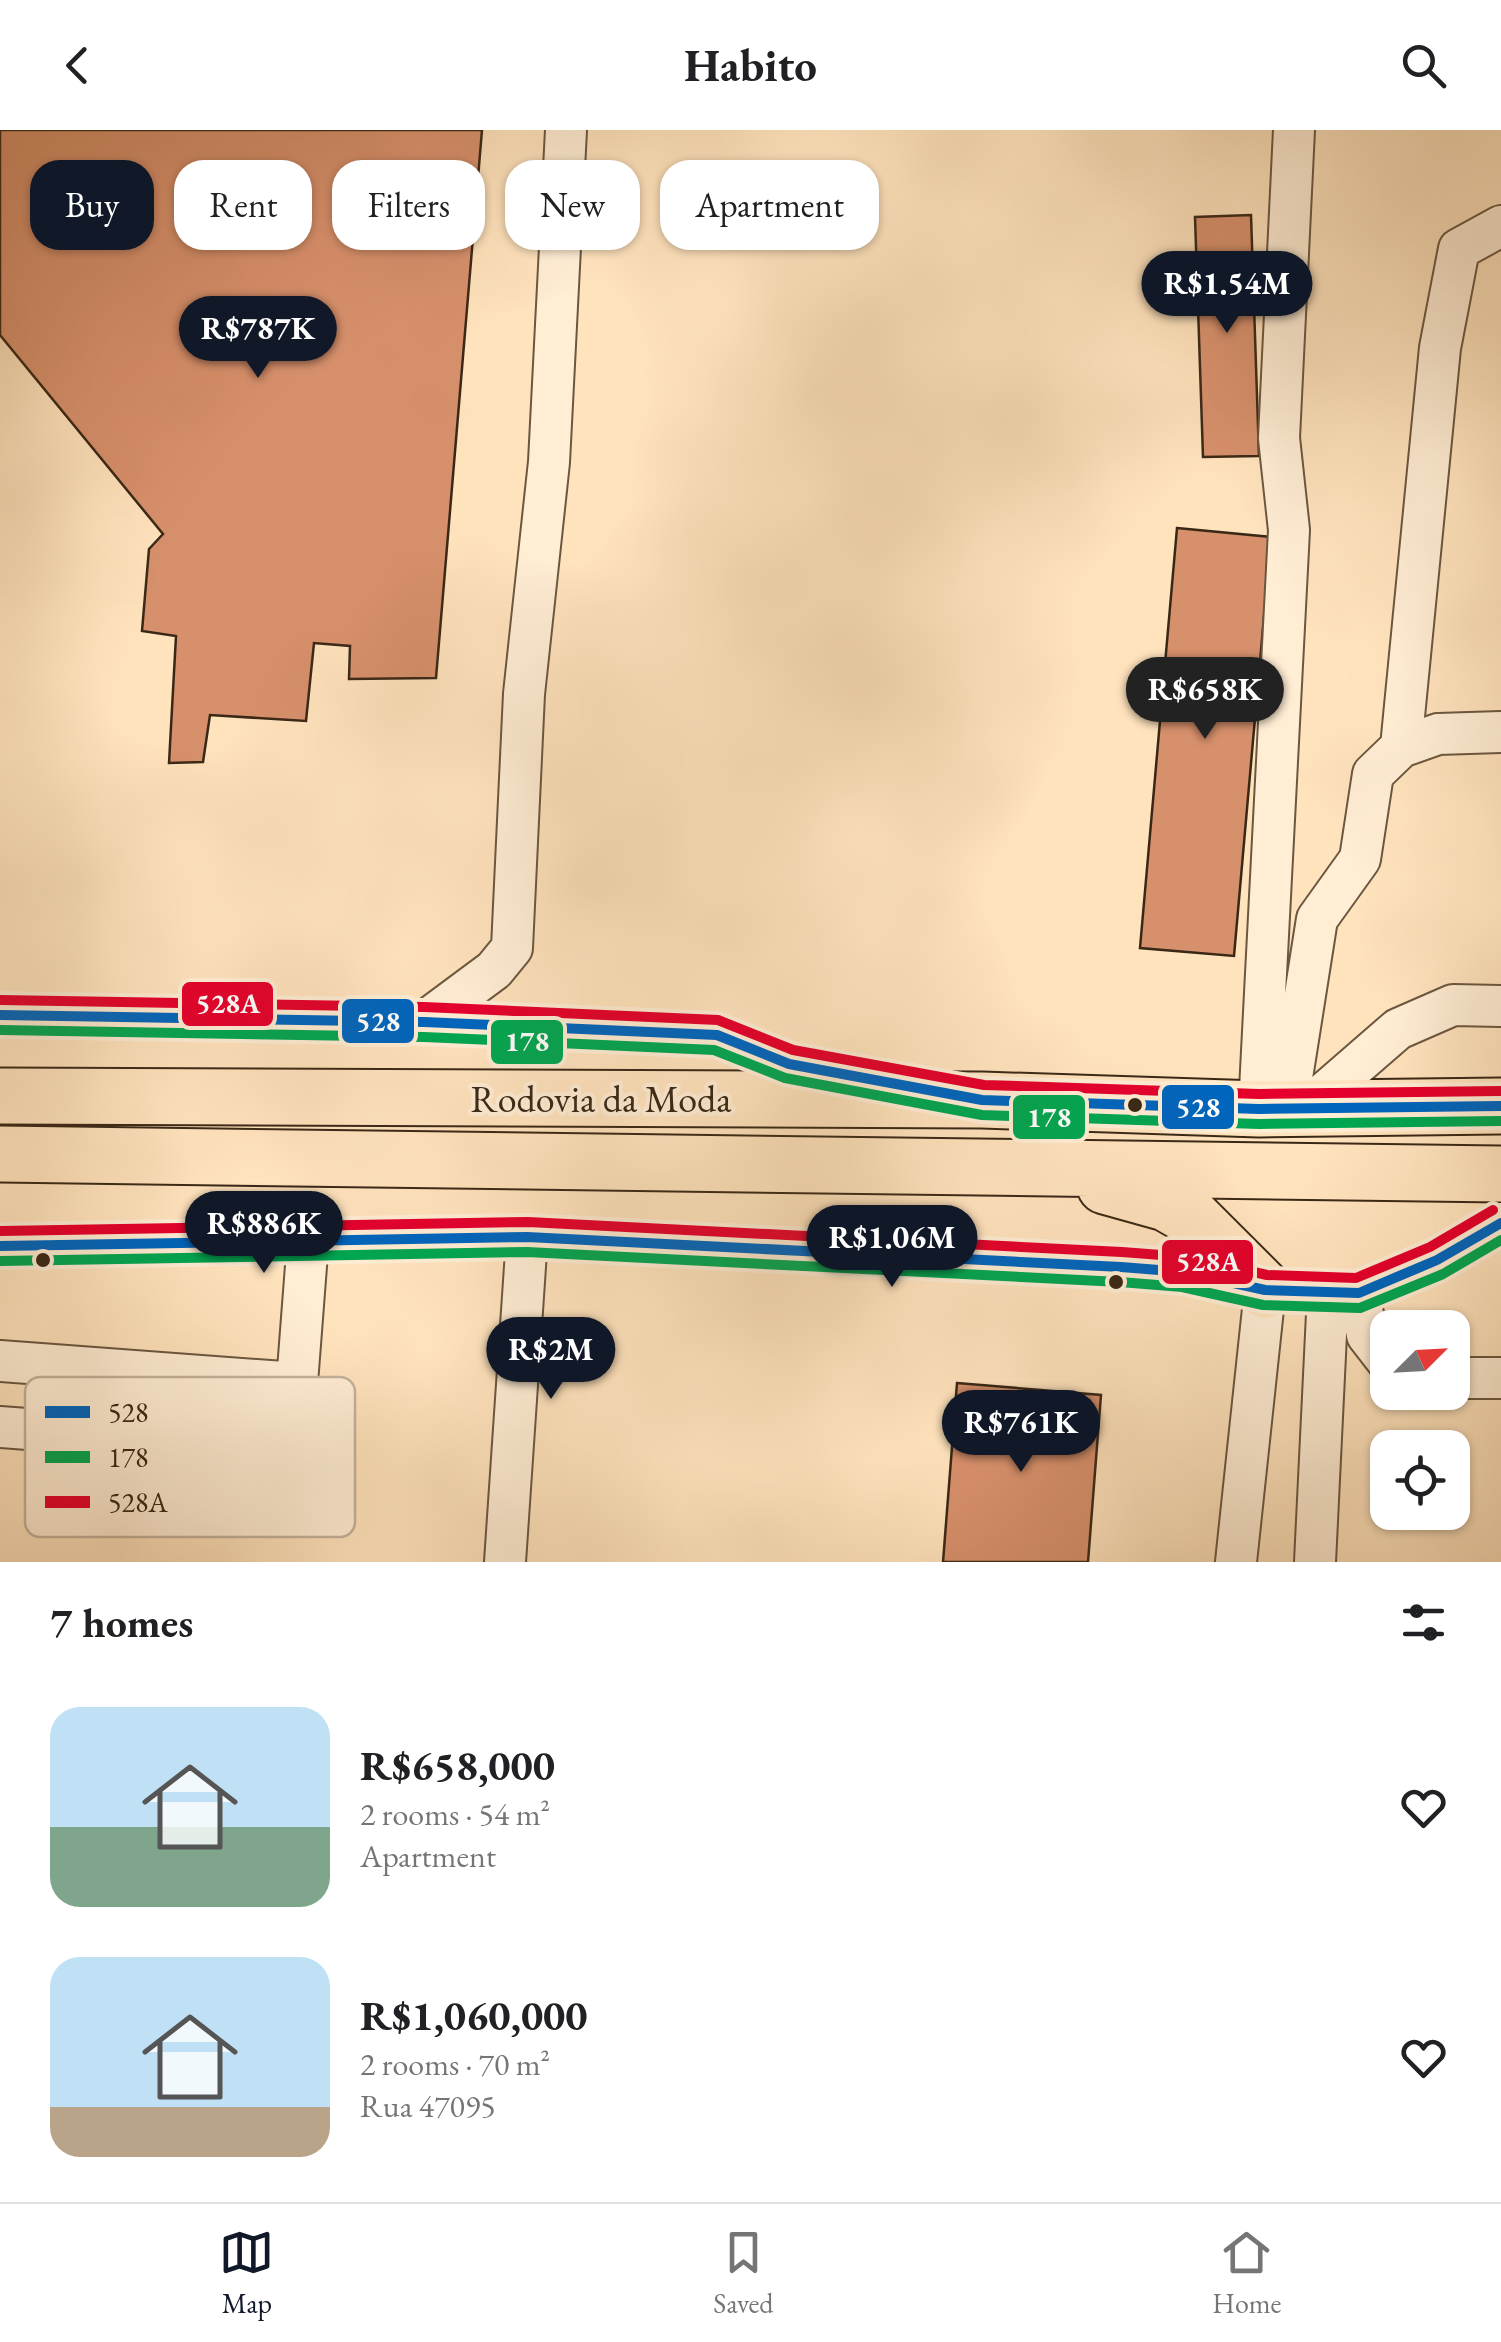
<!DOCTYPE html>
<html lang="en">
<head>
<meta charset="utf-8">
<style>
	body { margin:0; font-family:"EB Garamond",serif; background:#f6f6f6; color:#202124; height:100vh; display:flex; flex-direction:column; font-size:38px; white-space:nowrap }
	* { box-sizing:border-box; margin:0 }
	p { font-size:32px; color:#757577 }
	.icon { flex:none; width:55px; height:55px; fill:none; stroke:currentColor; stroke-width:2; stroke-linecap:round; stroke-linejoin:round }
	.map { position:relative; height:1432px; overflow:hidden }
	.sheet { display:flex; flex-direction:column; background:#fff; flex:1 }
	.sheet>* { flex:none }
	.banner { position:absolute; left:30px; top:30px; width:1000px; height:90px; display:flex; gap:20px }
	.needle { width:65px; rotate:66deg }
	.buttons { position:absolute; left:1370px; top:1180px; display:grid; gap:20px }
	.buttons a { display:grid; place-items:center; width:100px; height:100px; border-radius:20px; background:#fff; box-shadow:0 2px 8px #0004; font-size:50px }
	.price { position:absolute; translate:-50% -85px; padding:0 22px; border-radius:35px; background:#111827; color:#fff; font-size:32px; line-height:65px; filter:drop-shadow(0 2px 5px #0008) }
	.price::after { content:''; position:absolute; left:50%; top:60px; width:30px; height:22px; margin-left:-15px; background:inherit; clip-path:polygon(0 0,100% 0,50% 100%) }
	.price.current { background:#222; color:#fff }
	ul { padding:0; list-style:none }
	li { display:flex; align-items:center; gap:30px; height:250px; padding:0 50px }
	li span { display:grid; place-items:center; flex:none; width:280px; height:200px; border-radius:30px; color:#555 }
	li>.icon { margin-inline-start:auto }
	span .icon { width:120px; height:120px; fill:#fffc; stroke-width:1 }
	li b { font-size:42px }
	h2 { display:flex; justify-content:space-between; align-items:center; height:120px; padding:0 50px; font-size:42px }
	.tag { padding:0 35px; border-radius:30px; background:#fff; box-shadow:0 2px 8px #0004; font-size:35px; line-height:90px }
	.tag.current { background:#111827; color:#fff }
	header { display:flex; justify-content:space-between; align-items:center; height:130px; padding:0 50px; background:#fff; font-size:45px; font-weight:700 }
	.menu { display:flex; justify-content:space-around; align-items:center; height:140px; border-top:2px solid #e0e0e0; background:#fff; font-size:28px; color:#757577 }
	.menu a { display:grid; justify-items:center; gap:5px }
	.menu .current { color:#111827 }
	.map>svg:first-child { display:block }
	.building { fill:#d7906c; stroke:#3a2816; stroke-width:2.5 }
	.lines { fill:none; stroke-linecap:round; stroke-linejoin:round }
	.minor-casing { stroke:#6b5740; stroke-width:44 }
	.highway-casing { stroke:#3a2816; stroke-width:59 }
	.minor { stroke:#ffedd4; stroke-width:40 }
	.highway { stroke:#ffe3bd; stroke-width:55 }
	.bus-1-casing { stroke:#ffedd4; stroke-width:18 }
	.bus-2-casing { stroke:#ffedd4; stroke-width:18 }
	.bus-3-casing { stroke:#ffedd4; stroke-width:18 }
	.bus-1 { stroke:#0065bd; stroke-width:10 }
	.bus-2 { stroke:#00a651; stroke-width:10 }
	.bus-3 { stroke:#e4002b; stroke-width:10 }
	.bus-dot { fill:#3a2816; stroke:#ffedd4; stroke-width:4 }
	.labels { text-anchor:middle; dominant-baseline:central; stroke-width:8; stroke-linejoin:round; paint-order:stroke }
	.street-label { font-size:38px; fill:#3a2816; stroke:#ffedd4 }
	.key { fill:#ffedd4; stroke:#c4b29b; stroke-width:2.5 }
	.key-label { font-size:28px; fill:#3a2816 }
	.line-badge { stroke:#ffedd4; stroke-width:4 }
	.badge-label { font-size:28px; text-anchor:middle; font-weight:bold; fill:#fff }
</style>
</head>
<body>
<header><svg class="icon" aria-label="back" viewBox="0 0 24 24"><path d="M15 5l-7 7 7 7"/></svg>Habito<svg class="icon" aria-label="search" viewBox="0 0 24 24"><circle cx="10" cy="10" r="6"/><path d="M15 15l6 6"/></svg></header>
<div class="map">
<svg width="1501" height="1432" viewBox="0 0 1501 1432">
	<rect width="100%" height="100%" fill="#ffe3bd"/>
	<filter id="stains"><feTurbulence type="fractalNoise" baseFrequency=".002" numOctaves="4"/><feColorMatrix values="0 0 0 0 .2 0 0 0 0 .09 0 0 0 0 .02 0 0 0 .5 -.17"/></filter>
	<radialGradient id="worn" r=".72"><stop offset=".6" stop-color="#630" stop-opacity="0"/><stop offset="1" stop-color="#630" stop-opacity=".3"/></radialGradient>
	<!-- building -->
	<path class="building" d="M0 0H482L436 548 349 549 350 516 314 513 306 591 210 585 203 632 169 633 176 506 142 501 149 419 163 404 0 205Z
		M1251 85 1259 326 1203 327 1195 87Z
		M1177 398 1271 407 1234 826 1140 818Z
		M957 1253 1101 1265 1088 1432H943Z"/>
	<g class="lines">
		<!-- minor casing -->
		<g class="minor-casing">
			<path id="minor" d="M1401 617 1440 218 1459 119 1501 96
				M0 885 424 892 717 905 789 934 885 952
				M424 892 494 840 512 818 524 564 549 332 566 0
				M1307 978 1398 899 1453 875 1501 876
				M1259 979 1289 400 1279 308 1294 0
				M1287 979 1317 789 1360 729 1373 644 1401 617 1438 604 1501 602
				M0 1116 527 1107 1121 1137 1184 1142 1265 1160 1359 1163 1437 1130 1501 1093
				M1359 1163 1367 1205 1388 1232
				M0 1231 297 1253
				M1452 1248H1501
				M0 1297 279 1318 287 1315 297 1253 308 1110
				M505 1432 527 1107
				M1236 1432 1265 1160
				M1315 1432 1328 1163"/>
		</g>
		<!-- highway casing -->
		<g class="highway-casing">
			<path id="highway" d="M0 966 982 970 1259 979 1501 976
				M0 1024 1501 1044
				M1105 1056 1166 1073 1194 1089 1265 1160"/>
		</g>
		<!-- minor -->
		<use href="#minor" class="minor"/>
		<!-- highway -->
		<use href="#highway" class="highway"/>
		<!-- bus-1 casing -->
		<g class="bus-1-casing">
			<path id="bus-1" d="M0 885 424 892 717 905 789 934 982 970 1259 979 1501 976
				M0 1116 527 1107 1121 1137 1184 1142 1265 1160 1359 1163 1437 1130 1501 1093"/>
		</g>
		<!-- bus-2 casing -->
		<g class="bus-2-casing">
			<path id="bus-2" d="M0 900 424 907 714 920 785 948 982 985 1259 994 1501 991
				M0 1131 527 1122 1120 1152 1182 1157 1263 1175 1360 1178 1443 1144 1501 1110"/>
		</g>
		<!-- bus-3 casing -->
		<g class="bus-3-casing">
			<path id="bus-3" d="M0 870 424 877 718 890 793 920 984 955 1259 964 1501 961
				M0 1101 528 1092 1122 1122 1187 1127 1267 1145 1356 1148 1430 1117 1493 1080"/>
		</g>
		<!-- bus-1 -->
		<use href="#bus-1" class="bus-1"/>
		<!-- bus-2 -->
		<use href="#bus-2" class="bus-2"/>
		<!-- bus-3 -->
		<use href="#bus-3" class="bus-3"/>
	</g>
	<!-- markers -->
	<g class="bus-dot">
		<circle cx="1135" cy="975" r="9"/>
		<circle cx="43" cy="1130" r="9"/>
		<circle cx="1116" cy="1152" r="9"/>
	</g>
	<g class="labels">
		<!-- street labels -->
		<g class="street-label">
			<text x="601" y="968">Rodovia da Moda</text>
		</g>
	</g>
	<!-- legend -->
	<rect x="25" y="1247" width="330" height="160" rx="15" class="key"/>
	<rect x="45" y="1276" width="45" height="12" fill="#0065bd"/>
	<rect x="45" y="1321" width="45" height="12" fill="#00a651"/>
	<rect x="45" y="1366" width="45" height="12" fill="#e4002b"/>
	<g class="key-label">
		<text x="108" y="1292">528</text>
		<text x="108" y="1337">178</text>
		<text x="108" y="1382">528A</text>
	</g>
	<g class="line-badge">
		<rect x="180" y="850" width="95" height="48" rx="10" fill="#e4002b"/>
		<rect x="340" y="867" width="76" height="48" rx="10" fill="#0065bd"/>
		<rect x="489" y="888" width="76" height="48" rx="10" fill="#00a651"/>
		<rect x="1160" y="953" width="76" height="48" rx="10" fill="#0065bd"/>
		<rect x="1011" y="963" width="76" height="48" rx="10" fill="#00a651"/>
		<rect x="1160" y="1108" width="95" height="48" rx="10" fill="#e4002b"/>
	</g>
	<g class="badge-label">
		<text x="228" y="883">528A</text>
		<text x="378" y="901">528</text>
		<text x="527" y="921">178</text>
		<text x="1198" y="987">528</text>
		<text x="1049" y="997">178</text>
		<text x="1208" y="1141">528A</text>
	</g>
	<rect width="100%" height="100%" filter="url(#stains)"/>
	<rect width="100%" height="100%" fill="url(#worn)"/>
</svg>
<div class="buttons">
<a><svg class="needle" viewBox="-14 -14 28 28"><path d="M0-13l5 13h-10z" fill="#e53935"/><path d="M0 13l5-13h-10z" fill="#757577"/></svg></a>
<a><svg class="icon" aria-label="locate" viewBox="0 0 24 24"><circle cx="12" cy="12" r="6"/><path d="M12 2v4M12 18v4M2 12h4M18 12h4"/></svg></a>
</div>
<b class="price" style="left:1227px;top:206px">R$1.54M</b>
<b class="price" style="left:258px;top:251px">R$787K</b>
<b class="price current" style="left:1205px;top:612px">R$658K</b>
<b class="price" style="left:264px;top:1146px">R$886K</b>
<b class="price" style="left:892px;top:1160px">R$1.06M</b>
<b class="price" style="left:551px;top:1272px">R$2M</b>
<b class="price" style="left:1021px;top:1345px">R$761K</b>
<div class="banner">
<a class="tag current">Buy</a>
<a class="tag">Rent</a>
<a class="tag">Filters</a>
<a class="tag">New</a>
<a class="tag">Apartment</a>
</div>
</div>
<section class="sheet">
<h2>7 homes<svg class="icon" aria-label="filters" viewBox="0 0 24 24"><path d="M4 7h16M4 17h16"/><circle cx="9" cy="7" r="2"/><circle cx="15" cy="17" r="2"/></svg></h2>
<ul>
<li><span style="background:linear-gradient(#bfe0f5 60%,#7fa58c 0)"><svg class="icon" aria-label="home" viewBox="0 0 24 24"><path d="M3 11l9-7 9 7M6 9v11h12V9"/></svg></span><div><b>R$658,000</b><p>2 rooms · 54 m²</p><p>Apartment</p></div><svg class="icon" aria-label="heart" viewBox="0 0 24 24"><path d="M12 20l-8-8c-3-5 5-10 8-4 3-6 11-1 8 4z"/></svg></li>
<li><span style="background:linear-gradient(#bfe0f5 75%,#b9a48a 0)"><svg class="icon" aria-label="home" viewBox="0 0 24 24"><path d="M3 11l9-7 9 7M6 9v11h12V9"/></svg></span><div><b>R$1,060,000</b><p>2 rooms · 70 m²</p><p>Rua 47095</p></div><svg class="icon" aria-label="heart" viewBox="0 0 24 24"><path d="M12 20l-8-8c-3-5 5-10 8-4 3-6 11-1 8 4z"/></svg></li>
</ul>
</section>
<nav class="menu">
<a class="current"><svg class="icon" aria-label="map" viewBox="0 0 24 24"><path d="M3 6l6-2 6 2 6-2v14l-6 2-6-2-6 2zM9 4v14M15 6v14"/></svg>Map</a>
<a><svg class="icon" aria-label="saved" viewBox="0 0 24 24"><path d="M7 4h10v16l-5-4-5 4z"/></svg>Saved</a>
<a><svg class="icon" aria-label="home" viewBox="0 0 24 24"><path d="M3 11l9-7 9 7M6 9v11h12V9"/></svg>Home</a>
</nav>
</body>
</html>
